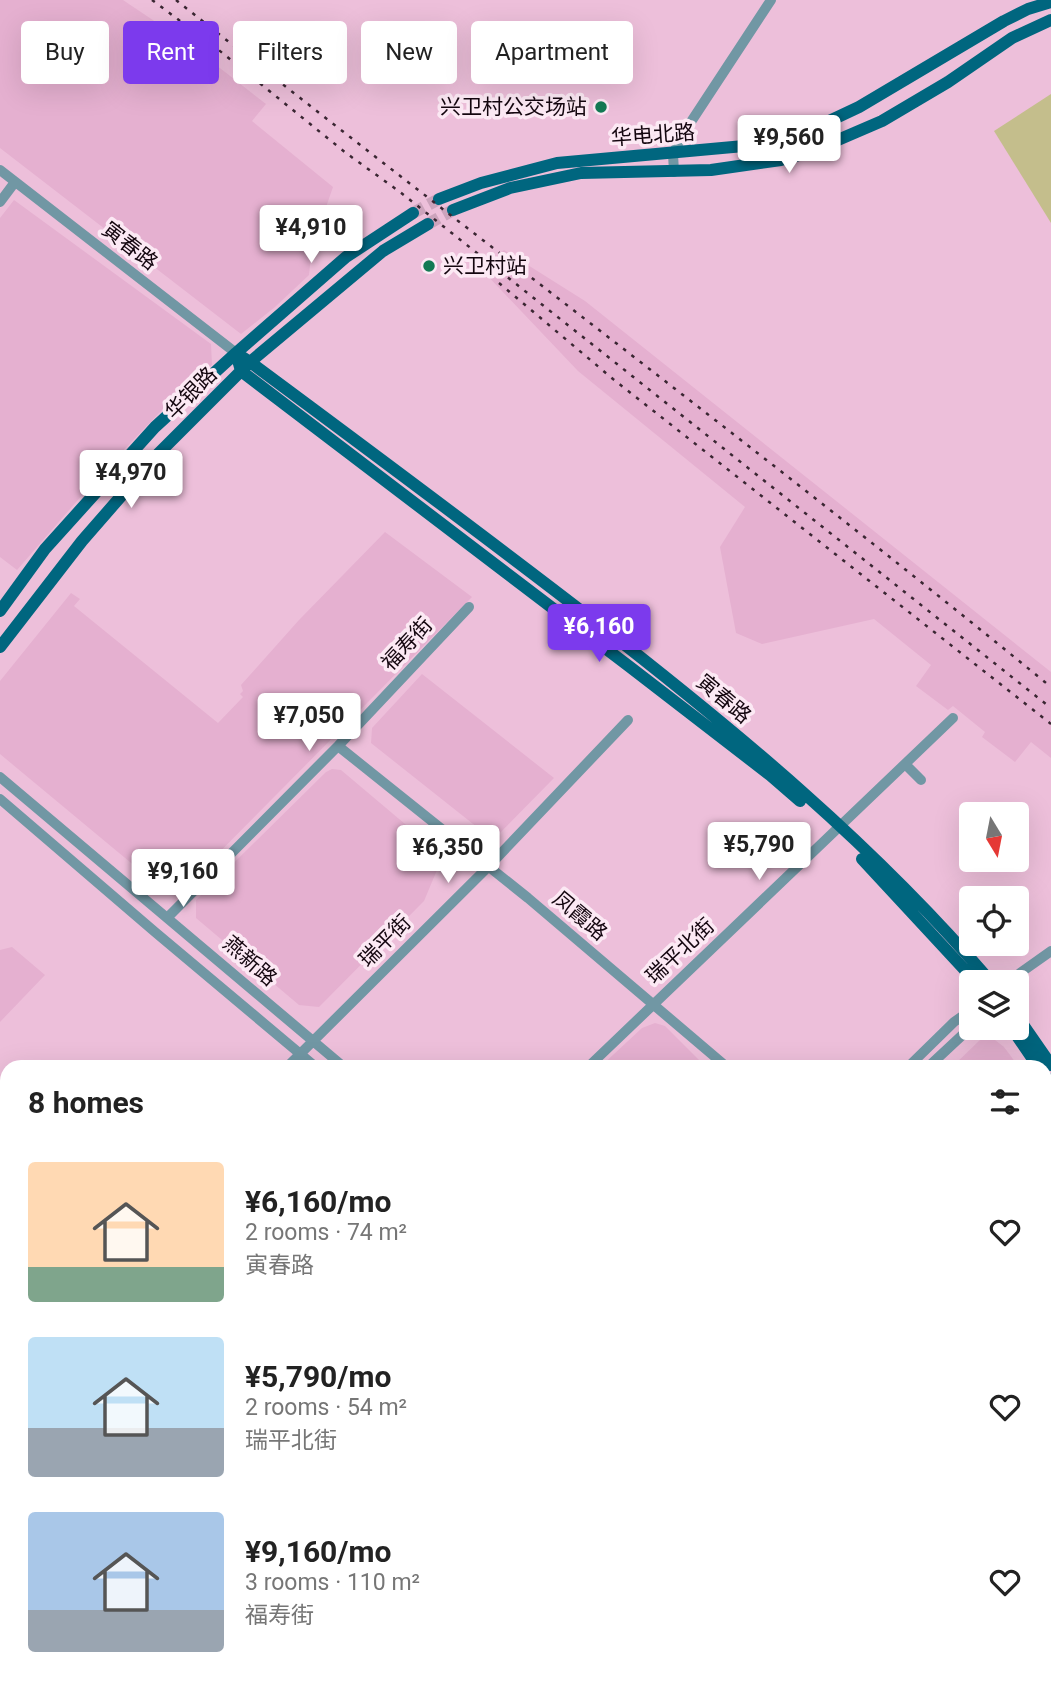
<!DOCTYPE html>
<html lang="en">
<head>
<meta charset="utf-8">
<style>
	body { margin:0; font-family:Roboto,"Noto Sans SC",sans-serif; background:#f2f2f2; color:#222; height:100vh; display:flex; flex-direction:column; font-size:26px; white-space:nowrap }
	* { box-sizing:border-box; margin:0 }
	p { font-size:23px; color:#767676 }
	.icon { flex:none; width:38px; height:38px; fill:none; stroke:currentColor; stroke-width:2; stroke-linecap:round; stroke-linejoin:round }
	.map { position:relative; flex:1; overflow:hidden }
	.panel { position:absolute; left:0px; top:1060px; width:1052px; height:625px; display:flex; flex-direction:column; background:#fff; border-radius:21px 21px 0 0; box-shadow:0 7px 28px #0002 }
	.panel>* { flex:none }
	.hud { position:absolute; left:21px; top:21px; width:700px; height:63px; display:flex; gap:14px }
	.needle { width:46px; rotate:170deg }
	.fabs { position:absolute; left:959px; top:802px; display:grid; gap:14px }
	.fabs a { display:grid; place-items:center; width:70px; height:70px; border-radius:7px; background:#fff; box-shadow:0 7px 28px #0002; font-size:35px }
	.price { position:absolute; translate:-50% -60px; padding:0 16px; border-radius:7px; background:#fff; color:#222; font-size:23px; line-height:46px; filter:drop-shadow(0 2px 4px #0008) }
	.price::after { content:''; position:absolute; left:50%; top:42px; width:21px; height:16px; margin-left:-10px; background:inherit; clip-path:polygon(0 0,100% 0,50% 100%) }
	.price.selected { background:#7c3aed; color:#fff }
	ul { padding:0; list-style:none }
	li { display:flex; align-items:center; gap:21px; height:175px; padding:0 28px }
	li span { display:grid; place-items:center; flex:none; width:196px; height:140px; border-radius:7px; color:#555 }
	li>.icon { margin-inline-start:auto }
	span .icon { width:84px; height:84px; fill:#fffc; stroke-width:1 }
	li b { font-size:30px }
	h2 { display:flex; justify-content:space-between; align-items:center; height:84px; padding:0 28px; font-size:30px }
	.chip { padding:0 24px; border-radius:7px; background:#fff; box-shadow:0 7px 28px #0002; font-size:24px; line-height:63px }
	.chip.selected { background:#7c3aed; color:#fff }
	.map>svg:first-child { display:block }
	.built { fill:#e5b0d0 }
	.green { fill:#c4be8c }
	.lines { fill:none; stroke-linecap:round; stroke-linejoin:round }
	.stream { stroke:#a6a9f1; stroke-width:2.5 }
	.major-tunnel { stroke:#cca3bc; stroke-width:12; stroke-dasharray:12 6; stroke-linecap:butt }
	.minor { stroke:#7197a4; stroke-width:10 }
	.major { stroke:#00667f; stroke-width:12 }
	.rail { stroke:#3a2632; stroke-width:2.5; stroke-dasharray:3.5 7; stroke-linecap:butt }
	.poi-dot { fill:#137a54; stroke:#fce9f4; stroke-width:2.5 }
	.labels { text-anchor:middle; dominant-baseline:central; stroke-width:7; stroke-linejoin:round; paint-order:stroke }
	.poi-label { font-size:21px; fill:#14060f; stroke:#fce9f4; text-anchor:end }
	.street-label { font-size:21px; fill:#14060f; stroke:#fce9f4 }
</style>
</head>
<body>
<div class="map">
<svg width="1051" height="1685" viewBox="0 0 1051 1685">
	<rect width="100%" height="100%" fill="#edbfda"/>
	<!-- built -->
	<path class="built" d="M0 0H123L193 47 266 104 252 121 333 187 312 247 309 275 275 307 241 334 0 148Z
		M14 200 211 344 212 365 183 388 97 478 17 570 0 557V218Z
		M504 250 585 301 1051 672V758L1031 742 1015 762 982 737 985 732 953 706 948 710 916 686 931 665 874 619 762 644 736 633 720 547 745 507 578 371 483 271Z
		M385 532 472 597 181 891 166 892 0 754V681L71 593 80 599 74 606 218 723 243 697 240 694 243 691 241 685 299 620Z
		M422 674 554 778 496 837 487 835 371 743 372 728Z
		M332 769 341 770 437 851V870L424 901 319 1007 299 1005 196 918V900L326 772Z
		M12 947 45 975 0 1022V950Z
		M655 1023 665 1026 706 1067H600L642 1028Z
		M981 1039 995 1040 1004 1047 1019 1067 951 1068Z
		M1045 1104 1051 1112V1272L1045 1277Z
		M300 1678H596L592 1685H293Z"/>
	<!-- green -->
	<path class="green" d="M1051 94V223L994 131Z"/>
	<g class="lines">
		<!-- stream -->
		<path class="stream" d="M180 1678 187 1685"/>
		<!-- major-tunnel -->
		<path class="major-tunnel" d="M413 213 439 199
			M428 224 453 210"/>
		<!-- minor -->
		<path class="minor" d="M0 170 236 353
			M674 172 673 154 683 134 771 0
			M0 202 15 182
			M338 746 528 898 728 1068
			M905 764 921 780
			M0 777 345 1068
			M0 799 155 932 317 1068
			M168 917 338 746 469 607
			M1013 982 1020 973 1051 951
			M286 1068 489 866 628 720
			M587 1068 953 718
			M907 1068 954 1022 971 1010
			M927 1068 971 1027
			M0 1123 7 1129
			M1045 1296 1051 1290
			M0 1361 7 1354
			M0 1553 7 1560
			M1045 1652 1051 1657
			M0 1660 7 1653
			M118 1678 125 1685
			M632 1678 639 1685
			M254 1685 261 1678
			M277 1685 284 1678
			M612 1685 620 1678
			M1012 1685 1022 1678"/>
		<!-- major -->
		<path class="major" d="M439 199 481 183 557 163 744 146 806 132 859 107 1004 21 1028 9 1051 2
			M453 210 510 188 581 173 711 170 781 160 810 152 882 121 948 82 1012 38 1051 20
			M236 353 250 362C366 448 482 534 597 623 737 732 875 846 991 982
			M236 353 241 371 630 667 770 775 800 801
			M0 611 45 549 155 427 236 353 346 257 413 213
			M0 647 82 541 157 455 250 362 383 251 428 224
			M862 859 976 982
			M1017 1016 1051 1065
			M1011 1027 1039 1068
			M1045 1076 1051 1085"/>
		<!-- rail -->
		<path class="rail" d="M152 0 215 47 346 153 400 192 1051 708
			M176 0C466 231 764 452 1051 687
			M499 283 613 379 1051 724"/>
	</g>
	<!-- markers -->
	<g class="poi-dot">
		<circle cx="601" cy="107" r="7"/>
		<circle cx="429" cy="266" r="7"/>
	</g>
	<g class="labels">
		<!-- poi labels -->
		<g class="poi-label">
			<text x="587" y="107">兴卫村公交场站</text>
			<text x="443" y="266" text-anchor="start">兴卫村站</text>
		</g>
		<!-- street labels -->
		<g class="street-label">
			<text transform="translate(653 135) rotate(-4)">华电北路</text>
			<text transform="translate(130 246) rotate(38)">寅春路</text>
			<text transform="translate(191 393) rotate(-45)">华银路</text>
			<text transform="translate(407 644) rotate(-47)">福寿街</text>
			<text transform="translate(724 699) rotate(40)">寅春路</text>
			<text transform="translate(580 916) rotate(40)">凤霞路</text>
			<text transform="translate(385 941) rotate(-45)">瑞平街</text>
			<text transform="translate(680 951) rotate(-43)">瑞平北街</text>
			<text transform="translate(250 961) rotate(41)">燕新路</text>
		</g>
	</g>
</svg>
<div class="fabs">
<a><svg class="needle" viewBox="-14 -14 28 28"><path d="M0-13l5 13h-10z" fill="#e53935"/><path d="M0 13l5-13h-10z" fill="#767676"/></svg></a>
<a><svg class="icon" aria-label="locate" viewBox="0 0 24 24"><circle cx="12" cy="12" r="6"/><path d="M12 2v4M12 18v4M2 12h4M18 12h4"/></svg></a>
<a><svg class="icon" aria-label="layers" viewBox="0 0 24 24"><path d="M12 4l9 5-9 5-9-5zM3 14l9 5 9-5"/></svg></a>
</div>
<b class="price" style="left:789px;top:175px">¥9,560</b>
<b class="price" style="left:311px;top:265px">¥4,910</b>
<b class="price" style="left:131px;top:510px">¥4,970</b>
<b class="price selected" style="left:599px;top:664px">¥6,160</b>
<b class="price" style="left:309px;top:753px">¥7,050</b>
<b class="price" style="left:759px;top:882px">¥5,790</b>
<b class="price" style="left:448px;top:885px">¥6,350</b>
<b class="price" style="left:183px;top:909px">¥9,160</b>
<div class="hud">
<a class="chip">Buy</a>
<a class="chip selected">Rent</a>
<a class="chip">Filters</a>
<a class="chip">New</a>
<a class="chip">Apartment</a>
</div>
<section class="panel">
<h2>8 homes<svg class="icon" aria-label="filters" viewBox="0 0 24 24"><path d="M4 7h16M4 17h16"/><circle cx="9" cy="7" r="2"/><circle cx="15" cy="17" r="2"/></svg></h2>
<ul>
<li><span style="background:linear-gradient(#ffd9b3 75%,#7fa58c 0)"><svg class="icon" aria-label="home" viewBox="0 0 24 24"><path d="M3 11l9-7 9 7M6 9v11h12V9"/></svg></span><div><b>¥6,160/mo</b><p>2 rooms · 74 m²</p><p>寅春路</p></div><svg class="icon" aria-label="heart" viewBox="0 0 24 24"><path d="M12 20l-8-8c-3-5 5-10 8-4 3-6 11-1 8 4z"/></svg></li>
<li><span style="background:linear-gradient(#bfe0f5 65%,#9aa5b1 0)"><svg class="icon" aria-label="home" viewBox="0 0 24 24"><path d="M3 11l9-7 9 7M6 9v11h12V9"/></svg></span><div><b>¥5,790/mo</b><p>2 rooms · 54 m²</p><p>瑞平北街</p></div><svg class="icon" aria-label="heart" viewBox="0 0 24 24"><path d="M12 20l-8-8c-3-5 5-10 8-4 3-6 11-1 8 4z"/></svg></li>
<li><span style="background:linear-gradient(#a9c7e8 70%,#9aa5b1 0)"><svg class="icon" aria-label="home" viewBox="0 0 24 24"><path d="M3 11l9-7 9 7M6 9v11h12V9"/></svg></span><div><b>¥9,160/mo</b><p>3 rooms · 110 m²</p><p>福寿街</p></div><svg class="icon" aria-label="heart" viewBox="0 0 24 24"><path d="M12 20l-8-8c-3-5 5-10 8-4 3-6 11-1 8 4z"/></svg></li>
</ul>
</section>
</div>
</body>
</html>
